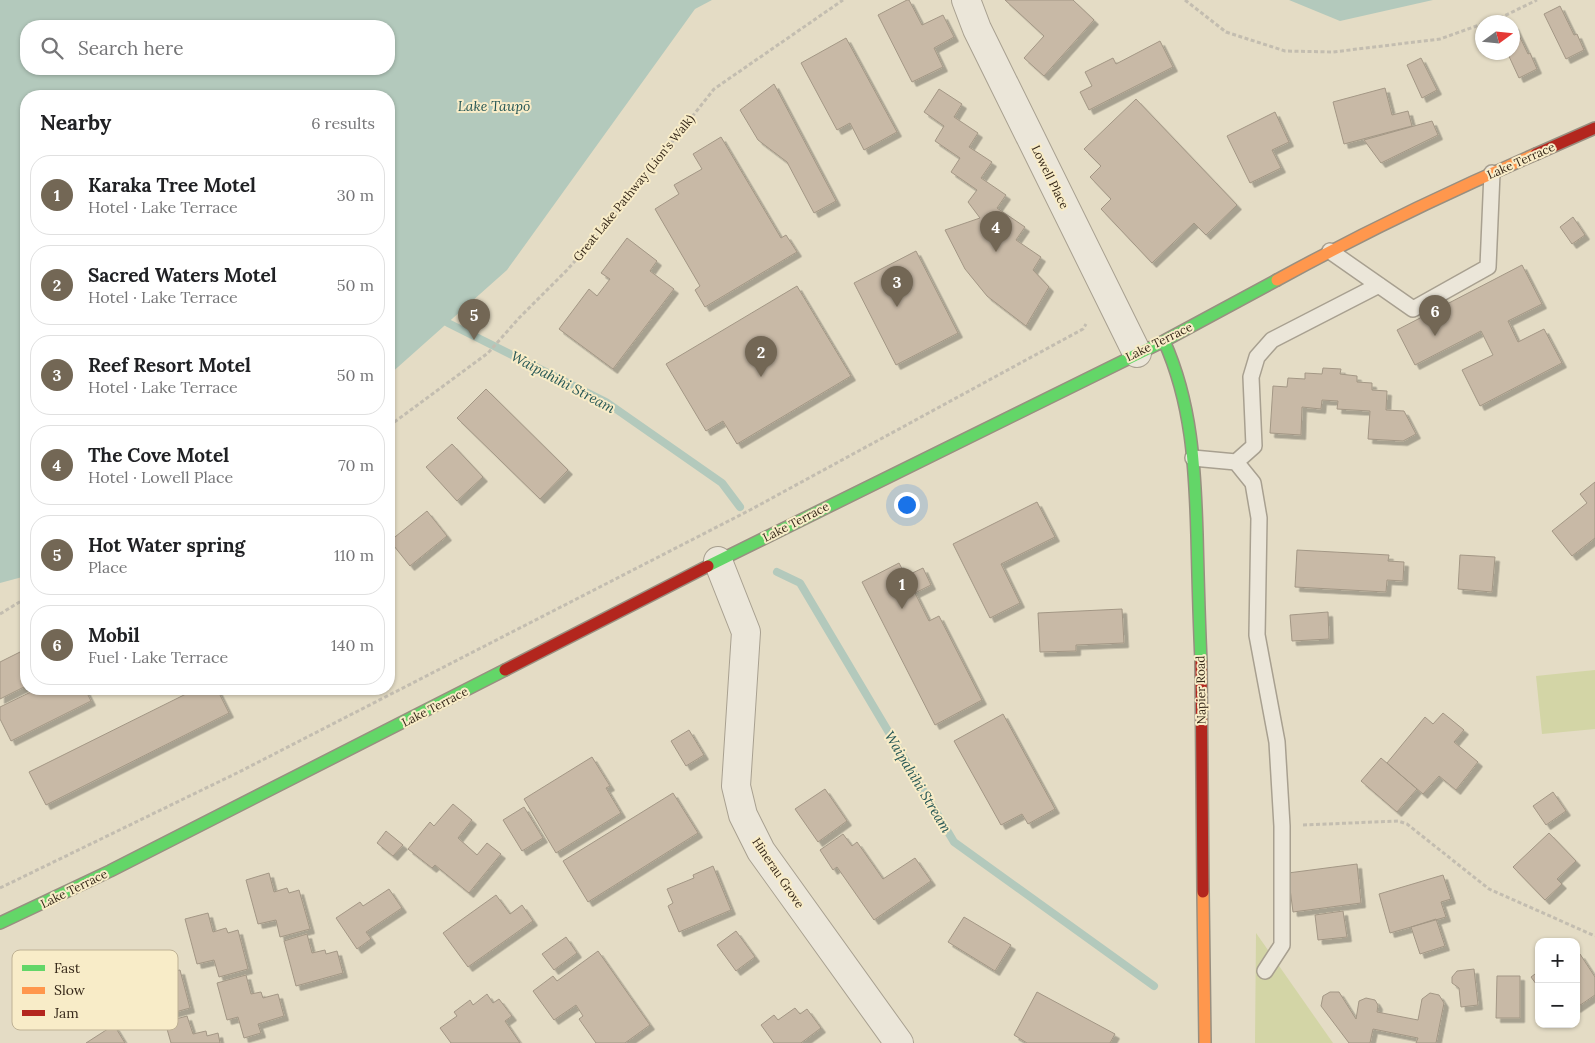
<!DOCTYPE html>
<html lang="en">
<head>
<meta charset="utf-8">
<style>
  body { margin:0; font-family:Lora,serif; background:#f2f2f2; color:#202124 }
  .controls { position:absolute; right:15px; bottom:15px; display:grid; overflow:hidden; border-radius:10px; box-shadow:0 1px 4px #0004 }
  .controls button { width:45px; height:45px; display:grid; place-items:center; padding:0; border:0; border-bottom:1px solid #e0e0e0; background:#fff; color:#202124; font:25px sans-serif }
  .compass { position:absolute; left:1475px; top:15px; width:45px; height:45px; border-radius:50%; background:#fff; box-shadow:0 1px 4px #0004; rotate:75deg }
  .you { position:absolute; left:906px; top:504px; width:18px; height:18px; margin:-12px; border:4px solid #fff; border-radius:50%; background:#1a73e8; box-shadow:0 0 0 8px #1a73e833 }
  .badge { display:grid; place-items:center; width:32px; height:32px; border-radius:50%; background:#736755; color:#fff; font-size:16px; font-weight:700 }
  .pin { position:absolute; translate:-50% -41px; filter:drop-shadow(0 1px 2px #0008) }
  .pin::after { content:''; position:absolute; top:26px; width:18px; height:15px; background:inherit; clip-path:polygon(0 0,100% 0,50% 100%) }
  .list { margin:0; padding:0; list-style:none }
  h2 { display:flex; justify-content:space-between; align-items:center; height:65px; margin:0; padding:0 20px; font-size:21px }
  h2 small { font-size:16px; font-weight:400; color:#757577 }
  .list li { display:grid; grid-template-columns:32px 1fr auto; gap:15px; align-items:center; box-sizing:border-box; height:80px; margin:0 10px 10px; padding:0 10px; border:1px solid #e0e0e0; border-radius:20px }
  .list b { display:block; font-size:19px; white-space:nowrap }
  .list p { margin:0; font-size:16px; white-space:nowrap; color:#757577 }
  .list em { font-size:16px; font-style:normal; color:#757577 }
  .icon { flex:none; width:28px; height:28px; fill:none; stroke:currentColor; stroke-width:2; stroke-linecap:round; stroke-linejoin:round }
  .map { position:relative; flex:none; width:1595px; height:1043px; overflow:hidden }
  .search { position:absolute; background:#fff; box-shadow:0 1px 4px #0004; left:20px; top:20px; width:375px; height:55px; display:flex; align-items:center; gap:12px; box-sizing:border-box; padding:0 18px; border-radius:20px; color:#757577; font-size:19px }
  .panel { position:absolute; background:#fff; box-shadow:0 1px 4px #0004; left:20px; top:90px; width:375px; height:605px; border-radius:20px }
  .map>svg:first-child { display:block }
  .green { fill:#d3d5a6 }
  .water { fill:#b3c9bc; fill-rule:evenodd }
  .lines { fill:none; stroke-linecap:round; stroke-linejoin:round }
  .stream { stroke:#b3c9bc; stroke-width:8 }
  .building { fill:#c8b9a6; stroke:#a39785; filter:url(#shadow) }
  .lane-casing { stroke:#a8a090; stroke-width:18 }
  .street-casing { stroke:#a8a090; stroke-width:30 }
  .fast-casing { stroke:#988f80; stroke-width:14 }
  .slow-casing { stroke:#988f80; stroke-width:14 }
  .jam-casing { stroke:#988f80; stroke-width:14 }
  .path { stroke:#c3bdb0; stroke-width:3; stroke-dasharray:4 2.5; stroke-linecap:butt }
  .lane { stroke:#ebe6d9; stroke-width:15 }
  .street { stroke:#ebe6d9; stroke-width:28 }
  .fast { stroke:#63d668; stroke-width:11 }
  .slow { stroke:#ff974d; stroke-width:11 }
  .jam { stroke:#b3261e; stroke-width:11 }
  .labels { text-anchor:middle; stroke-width:4; stroke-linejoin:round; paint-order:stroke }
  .street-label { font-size:12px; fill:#362819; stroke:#f8ecc8 }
  .water-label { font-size:14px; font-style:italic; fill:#265755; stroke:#f8ecc8 }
  .key { fill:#f8ecc8; stroke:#beb194; stroke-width:1 }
  .key-label { font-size:14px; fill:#362819 }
</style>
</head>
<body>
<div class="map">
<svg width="1595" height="1043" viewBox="0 0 1595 1043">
  <defs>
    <filter id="shadow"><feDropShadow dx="4.5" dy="4.5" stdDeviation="0" flood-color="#0004"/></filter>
  </defs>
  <rect width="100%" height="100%" fill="#e4dcc5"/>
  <path class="green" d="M1595 670V729L1542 734 1536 676Z
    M1256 933 1333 1043H1255Z"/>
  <path class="water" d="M0 0H712L695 9 507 270 389 375V96H26V576L0 583ZM26 26H389V69H26Z
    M1289 0H1433L1340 21Z"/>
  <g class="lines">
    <path class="stream" d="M448 323 606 402 722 483 740 507
      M777 572 800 583 954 842 1154 986"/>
  </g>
  <path class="building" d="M907 0H909L922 25 943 15 954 37 934 48 943 67 912 82 878 15Z
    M1005 0H1073L1094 20 1044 76 1024 58 1044 36Z
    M1560 6 1574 35 1577 34 1584 50 1566 59 1544 14Z
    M1512 25H1514L1528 54 1530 53 1537 69 1519 78 1507 52H1512Z
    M846 38 897 132 864 150 850 123 837 130 801 63Z
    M1160 41 1173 67 1089 110 1080 92 1092 86 1085 72 1113 58 1116 64Z
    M1421 58 1437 90 1422 98 1407 65Z
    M774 84 836 201 814 213 787 162 758 140 740 110Z
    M1385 88 1392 115 1408 111 1412 126 1344 144 1333 102Z
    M939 89 962 104 954 117 978 133 969 147 992 162 981 178 1006 195 997 208 1025 227 1016 240 1041 257 1033 270 1049 287 1026 326 987 296 965 269 945 230 980 218 968 202 977 190 951 172 960 158 935 141 944 126 924 112Z
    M1136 99 1237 205 1206 235 1194 223 1152 263 1101 209 1111 199 1090 177 1101 166 1084 149Z
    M1275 112 1289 142 1272 150 1281 168 1250 183 1227 136Z
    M1432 121 1438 135 1381 163 1364 140Z
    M721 137 781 238 786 235 797 252 705 307 695 290 700 286 655 209 679 194 674 185 702 169 693 154Z
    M1573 217 1585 235 1572 244 1560 227Z
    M627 238 657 261 650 271 674 289 613 369 559 329 589 289 597 296 610 279 601 273Z
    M916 251 958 333 896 365 854 283Z
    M1522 265 1542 304 1508 321 1518 342 1544 329 1562 363 1480 406 1462 370 1493 355 1481 331 1415 365 1397 330Z
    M797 286 851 376 737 444 723 421 706 431 666 364Z
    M1323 368 1341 369 1340 374 1357 376V382L1372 383V390L1387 391 1386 410 1404 411 1416 434 1403 441 1368 439 1370 411 1337 409 1338 401 1322 400 1321 409 1302 407 1301 435 1270 433 1273 386 1287 387 1288 378 1305 379V373L1322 374Z
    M486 389 568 470 540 499 457 418Z
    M452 444 483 477 457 501 426 467Z
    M1595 482V538L1572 556 1552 531 1587 503 1580 494Z
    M1037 502 1055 537 1001 564 1020 603 990 618 953 544Z
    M427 511 447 536 410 566 390 541Z
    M1297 550 1389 555 1388 561 1404 562 1403 581 1387 580 1386 592 1295 587Z
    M1460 555 1495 557 1492 592 1458 589Z
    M899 563 906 576 923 568 931 585 915 593 929 621 939 616 982 700 935 725 862 582Z
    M1122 609 1124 643 1076 645V651L1040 652 1038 613Z
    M1328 612 1329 639 1292 641 1290 615Z
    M26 649V686L0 699V662Z
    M37 689H85L91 701 11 741 0 719V707Z
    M196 689H217L229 713 46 805 29 772Z
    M1443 713 1464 730 1454 742 1478 762 1456 790 1439 776 1423 794 1387 763 1425 717 1433 724Z
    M1003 714 1055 809 1028 824 1022 814 1001 825 954 741Z
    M689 730 704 755 686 766 671 741Z
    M592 757 610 786 606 788 621 813 556 853 524 799Z
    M1381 758 1417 789 1397 812 1361 781Z
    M825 789 847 821 818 842 795 809Z
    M1553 792 1566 811 1546 825 1533 806Z
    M673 793 698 833 588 902 563 861Z
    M453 804 472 820 458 838 477 855 487 843 501 854 469 893 435 865 432 868 408 849 430 822 434 826Z
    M524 807 543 838 522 851 503 820Z
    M386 831 403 845 393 856 377 843Z
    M1549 833 1576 861 1557 879 1562 884 1545 900 1513 867Z
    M843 834 852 846 857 842 883 879 915 858 931 881 874 920 837 867 833 870 820 850Z
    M1357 864 1361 903 1293 912 1288 873Z
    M713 866 731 910 679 932 668 906 673 903 667 889 694 878 693 875Z
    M269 873 274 892 287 888 289 893 299 890 310 929 280 937 276 920 258 924 246 880Z
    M1443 875 1451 899 1441 902 1446 917 1390 933 1379 894Z
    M389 889 402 908 366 932 371 939 357 949 336 918 360 902 363 906Z
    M496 895 510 914 522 905 533 921 468 967 443 933Z
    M1343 911 1347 937 1318 940 1315 915Z
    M208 913 213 932 226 928 228 933 238 930 248 969 219 977 214 960 197 964 185 919Z
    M964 917 1011 945 995 971 948 942Z
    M1436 919 1445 946 1420 954 1411 927Z
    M736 931 755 957 736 971 717 945Z
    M307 934 312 953 325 950 326 954 337 951 343 973 296 986 284 941Z
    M566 937 577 953 554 970 542 954Z
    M598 951 650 1025 625 1043H596L579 1019 583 1016 576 1005 554 1020 533 991 553 976 557 981Z
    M150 953 155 971 168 967 169 972 180 970 190 1008 161 1016 156 999 139 1004 127 959Z
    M1580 954 1595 977V995L1576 1008V957Z
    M1474 969 1478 1005 1461 1007 1459 988 1452 983V977L1457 971Z
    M1539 971V988L1531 977Z
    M246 975 251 994 261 992 263 998 278 994 284 1016 258 1024 261 1033 244 1038 238 1017 227 1020 217 983Z
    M1497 976H1520V1018H1496Z
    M1037 992 1115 1034 1110 1043H1027L1014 1035Z
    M1330 992H1339L1356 1019 1359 1001 1366 998 1375 1000 1378 1005 1377 1012 1418 1020 1422 999 1430 993 1439 995 1444 1003 1436 1043H1416L1418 1038 1373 1029 1370 1043H1349L1321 1006 1323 996Z
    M487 994 493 1003 499 999 512 1016 505 1021 520 1043H451L440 1028 457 1016 454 1012 470 1000 473 1005Z
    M795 1008 800 1014 807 1009 821 1028 801 1043H774L761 1025 774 1015 778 1020Z
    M187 1016 193 1034 206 1031 207 1036 218 1033 220 1043H171L165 1022Z
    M114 1025 125 1043H86Z"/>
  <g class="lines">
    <g class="lane-casing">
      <path id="lane" d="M1330 251 1413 309 1488 267 1492 173
        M1193 458 1236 462 1253 483 1259 518 1257 635 1277 742 1282 826V945L1265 971
        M1236 462 1254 446 1251 377 1257 357 1272 340 1379 285"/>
    </g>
    <g class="street-casing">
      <path id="street" d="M966 0 977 29 1137 353
        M718 561 746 632 736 786 743 815 761 851 899 1043"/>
    </g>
    <g class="fast-casing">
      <path id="fast" d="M1164 341C1192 403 1195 468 1197 535 1198 577 1199 619 1201 661
        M708 566 1164 341 1277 280
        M0 923 110 871 505 670"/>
    </g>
    <g class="slow-casing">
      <path id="slow" d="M1277 280C1361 234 1448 192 1536 154
        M1203 892 1205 1043"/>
    </g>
    <g class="jam-casing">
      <path id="jam" d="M1536 154 1595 128
        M1201 661 1203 892
        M505 670 708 566"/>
    </g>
    <path class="path" d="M1185 0 1226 32 1285 51 1333 52 1440 39 1482 24
      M1487 22 1504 16 1537 0
      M389 426 488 353 519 318 567 270 600 233 714 89 843 0
      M0 614 26 598
      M1303 825 1398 821 1407 824 1489 889 1595 936
      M0 888 239 772 750 510 1083 329 1086 324"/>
    <use href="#lane" class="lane"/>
    <use href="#street" class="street"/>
    <use href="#fast" class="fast"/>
    <use href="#slow" class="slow"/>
    <use href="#jam" class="jam"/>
  </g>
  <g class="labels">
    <g class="street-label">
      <text transform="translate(1521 161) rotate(-24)" y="4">Lake Terrace</text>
      <text transform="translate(1050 177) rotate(64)" y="4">Lowell Place</text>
      <text transform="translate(634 188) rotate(-51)" y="4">Great Lake Pathway (Lion's Walk)</text>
      <text transform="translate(1159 342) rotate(-26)" y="4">Lake Terrace</text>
      <text transform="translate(796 522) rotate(-27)" y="4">Lake Terrace</text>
      <text transform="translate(1201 690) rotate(-91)" y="4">Napier Road</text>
      <text transform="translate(435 707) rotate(-27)" y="4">Lake Terrace</text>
      <text transform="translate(778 873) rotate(56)" y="4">Hinerau Grove</text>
      <text transform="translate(74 889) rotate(-26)" y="4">Lake Terrace</text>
    </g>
    <g class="water-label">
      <text x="494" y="111">Lake Taupō</text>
      <text transform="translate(563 382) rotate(28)" y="5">Waipahihi Stream</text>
      <text transform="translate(918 782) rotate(59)" y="5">Waipahihi Stream</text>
    </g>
  </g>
  <rect x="12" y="950" width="166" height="80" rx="8" class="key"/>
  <rect x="22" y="965" width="23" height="6" fill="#63d668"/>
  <rect x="22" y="987" width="23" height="7" fill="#ff974d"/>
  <rect x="22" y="1010" width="23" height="6" fill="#b3261e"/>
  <g class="key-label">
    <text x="54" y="973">Fast</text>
    <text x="54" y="995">Slow</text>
    <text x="54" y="1018">Jam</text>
  </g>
</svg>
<div class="controls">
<button>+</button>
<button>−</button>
</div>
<svg class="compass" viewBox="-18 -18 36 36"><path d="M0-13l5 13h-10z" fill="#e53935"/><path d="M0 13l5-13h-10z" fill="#757577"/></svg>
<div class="you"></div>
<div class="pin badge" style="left:902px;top:609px">1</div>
<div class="pin badge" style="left:761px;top:377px">2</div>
<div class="pin badge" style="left:897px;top:307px">3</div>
<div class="pin badge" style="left:996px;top:252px">4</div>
<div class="pin badge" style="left:474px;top:340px">5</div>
<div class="pin badge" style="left:1435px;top:336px">6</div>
<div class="search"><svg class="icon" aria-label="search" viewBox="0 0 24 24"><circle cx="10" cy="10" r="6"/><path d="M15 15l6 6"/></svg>Search here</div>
<section class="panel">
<h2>Nearby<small>6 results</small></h2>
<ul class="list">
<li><span class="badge">1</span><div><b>Karaka Tree Motel</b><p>Hotel · Lake Terrace</p></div><em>30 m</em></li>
<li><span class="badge">2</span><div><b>Sacred Waters Motel</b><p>Hotel · Lake Terrace</p></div><em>50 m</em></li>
<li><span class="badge">3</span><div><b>Reef Resort Motel</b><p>Hotel · Lake Terrace</p></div><em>50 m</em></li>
<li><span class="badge">4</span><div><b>The Cove Motel</b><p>Hotel · Lowell Place</p></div><em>70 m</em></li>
<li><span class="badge">5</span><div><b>Hot Water spring</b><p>Place</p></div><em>110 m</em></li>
<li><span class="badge">6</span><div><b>Mobil</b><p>Fuel · Lake Terrace</p></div><em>140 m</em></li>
</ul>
</section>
</div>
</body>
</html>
